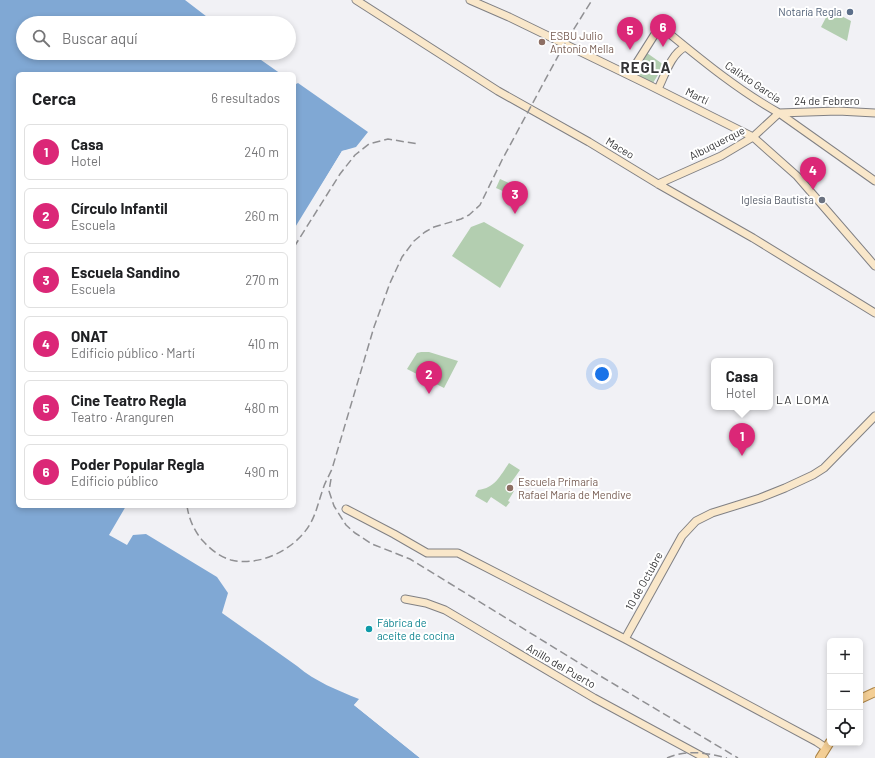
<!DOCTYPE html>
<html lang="es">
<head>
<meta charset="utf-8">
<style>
  body { margin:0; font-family:Barlow,sans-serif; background:#f6f6f6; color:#202124 }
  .controls { position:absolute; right:12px; bottom:12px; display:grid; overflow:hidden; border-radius:6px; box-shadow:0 2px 6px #0003 }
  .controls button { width:36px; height:36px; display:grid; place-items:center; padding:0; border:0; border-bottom:1px solid #e0e0e0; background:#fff; color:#202124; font:20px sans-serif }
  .you { position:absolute; left:602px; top:374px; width:14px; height:14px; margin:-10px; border:3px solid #fff; border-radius:50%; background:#1a73e8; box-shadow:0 0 0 6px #1a73e833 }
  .badge { display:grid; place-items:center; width:26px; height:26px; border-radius:50%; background:#db2777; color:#fff; font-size:13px; font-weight:700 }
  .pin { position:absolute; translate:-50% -33px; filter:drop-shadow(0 1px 2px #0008) }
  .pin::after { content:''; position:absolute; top:21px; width:14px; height:12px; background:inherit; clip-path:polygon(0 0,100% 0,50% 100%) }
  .popup { position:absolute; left:711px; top:358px; width:62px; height:52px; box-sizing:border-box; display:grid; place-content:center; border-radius:6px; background:#fff; filter:drop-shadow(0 1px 3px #0005); font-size:13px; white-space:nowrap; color:#757577 }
  .popup b { font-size:15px; color:#202124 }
  .popup::after { content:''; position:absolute; left:50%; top:100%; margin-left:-8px; border:8px solid transparent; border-top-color:#fff }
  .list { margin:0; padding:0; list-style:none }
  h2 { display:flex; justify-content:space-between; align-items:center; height:52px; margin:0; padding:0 16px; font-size:17px }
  h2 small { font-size:13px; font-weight:400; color:#757577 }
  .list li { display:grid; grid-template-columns:26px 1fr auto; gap:12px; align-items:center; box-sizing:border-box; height:56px; margin:0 8px 8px; padding:0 8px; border:1px solid #e0e0e0; border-radius:6px }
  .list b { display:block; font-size:15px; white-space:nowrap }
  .list p { margin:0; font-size:13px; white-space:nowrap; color:#757577 }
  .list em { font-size:13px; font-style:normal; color:#757577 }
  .icon { flex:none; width:22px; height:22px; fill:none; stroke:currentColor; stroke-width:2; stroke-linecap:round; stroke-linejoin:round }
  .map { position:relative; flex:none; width:875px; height:758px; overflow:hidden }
  .search { position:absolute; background:#fff; box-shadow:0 2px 6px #0003; left:16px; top:16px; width:280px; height:44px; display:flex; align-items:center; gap:10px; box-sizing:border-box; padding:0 14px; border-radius:22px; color:#757577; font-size:15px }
  .panel { position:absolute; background:#fff; box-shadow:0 2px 6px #0003; left:16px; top:72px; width:280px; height:436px; border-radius:6px }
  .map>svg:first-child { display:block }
  .green { fill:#b3ceb0 }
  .water { fill:#80a8d4 }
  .pier { fill:#f1f1f5 }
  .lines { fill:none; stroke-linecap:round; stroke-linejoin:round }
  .secondary-casing { stroke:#808084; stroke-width:9 }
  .primary-casing { stroke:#ab8447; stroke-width:10 }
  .secondary { stroke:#f9e7ca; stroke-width:7 }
  .primary { stroke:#f3ce95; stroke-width:8 }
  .rail { stroke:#909093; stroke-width:1.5; stroke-dasharray:8 4; stroke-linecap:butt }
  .service-dot { fill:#5c6f8a; stroke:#fff; stroke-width:1.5 }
  .education-dot { fill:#8d6e63; stroke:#fff; stroke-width:1.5 }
  .worship-dot { fill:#6b7280; stroke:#fff; stroke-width:1.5 }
  .culture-dot { fill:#0f9aa8; stroke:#fff; stroke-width:1.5 }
  .labels { text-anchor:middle; stroke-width:4; stroke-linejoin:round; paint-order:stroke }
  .service-label { font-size:11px; fill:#4e5e75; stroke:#fff; text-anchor:end }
  .education-label { font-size:11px; fill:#785e54; stroke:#fff; text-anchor:start }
  .street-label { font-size:11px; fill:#353537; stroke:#fff }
  .worship-label { font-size:11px; fill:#5b616d; stroke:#fff; text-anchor:end }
  .culture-label { font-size:11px; fill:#0d838f; stroke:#fff; text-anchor:start }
  .neighbourhood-label { font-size:12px; letter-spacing:1px; fill:#353537; stroke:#fff }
  .district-label { font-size:15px; font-weight:bold; letter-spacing:1px; fill:#353537; stroke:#fff }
</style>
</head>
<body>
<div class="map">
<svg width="875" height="758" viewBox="0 0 875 758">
  <rect width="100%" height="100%" fill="#f1f1f5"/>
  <path class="green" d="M830 10 851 21 847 41 821 27Z
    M647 53 664 65 653 83 634 74Z
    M500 179 516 186 512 195 496 188Z
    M484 222 524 245 500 288 452 256 471 227Z
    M421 352H429L458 361 444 388 407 369 417 353Z
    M509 463 520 470 508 487 514 491 508 501 510 502 506 507 491 497 487 503 475 496 478 490C495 488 500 476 509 463Z"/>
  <path class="water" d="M0 0H185L215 23H23V53H251L281 74H18V506H126L109 535 127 545 133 535 146 534 217 577 228 593 222 613 297 666C316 682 337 690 359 699L354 705 420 758H0Z
    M294 83 296 84 298 83 368 132 356 147 342 151 294 231Z"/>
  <path class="pier" d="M358 148 343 153 294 233V229L342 151Z
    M361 698 357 705 422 758H420L354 705Z"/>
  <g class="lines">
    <g class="secondary-casing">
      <path id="secondary" d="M356 0 498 91 589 142 658 184 753 238 875 313
        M470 0 509 17 647 84 753 137 797 176 875 266
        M629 75 660 26C698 57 736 89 779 113L875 181
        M658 89C665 75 671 54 685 47
        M779 113 838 111 875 113
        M658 184 721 156 753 137 779 113
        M346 509 394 534 427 553H458L625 639 817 742 826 748
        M405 599 426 603 445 610 594 698 705 758
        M625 639 682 536 696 521 712 513 760 498 785 488 813 475 824 468 875 416"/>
    </g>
    <g class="primary-casing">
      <path id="primary" d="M860 699 875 692
        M820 758 830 742"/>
    </g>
    <use href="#secondary" class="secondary"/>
    <use href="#primary" class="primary"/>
    <path class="rail" d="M294 247 340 174 355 155 369 144 388 139 418 144
      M331 479 329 491 334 506 346 525 355 533 372 544 410 559 602 677 738 758
      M187 506C189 519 194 531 203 541 210 549 220 557 231 560 256 566 285 554 302 535 315 521 317 506 323 489 325 482 329 476 332 469L374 327 390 283 402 257 414 241 425 232 434 227 461 219 469 215 480 205 502 160 564 45 592 0
      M667 758C689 749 706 753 727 758"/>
  </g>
  <circle class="service-dot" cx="850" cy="12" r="4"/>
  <g class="education-dot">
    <circle cx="542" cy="42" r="4"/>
    <circle cx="510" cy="488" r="4"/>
  </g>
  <circle class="worship-dot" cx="822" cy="200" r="4"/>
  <circle class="culture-dot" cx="369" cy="629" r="4"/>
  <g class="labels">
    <g class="service-label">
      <text x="842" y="16">Notaría Regla</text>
    </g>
    <g class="education-label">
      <text x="550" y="40">ESBU Julio<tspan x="550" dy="13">Antonio Mella</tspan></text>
      <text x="518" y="486">Escuela Primaria<tspan x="518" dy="13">Rafael María de Mendive</tspan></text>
    </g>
    <g class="street-label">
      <text transform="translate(753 82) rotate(34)" y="4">Calixto García</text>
      <text transform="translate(697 96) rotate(26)" y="4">Martí</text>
      <text x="827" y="105">24 de Febrero</text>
      <text transform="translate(717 143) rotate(-27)" y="4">Albuquerque</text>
      <text transform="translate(620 148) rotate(31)" y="4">Maceo</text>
      <text transform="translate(644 581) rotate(-61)" y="4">10 de Octubre</text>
      <text transform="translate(561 666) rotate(30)" y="4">Anillo del Puerto</text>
    </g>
    <g class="worship-label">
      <text x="814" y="204">Iglesia Bautista</text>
    </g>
    <g class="culture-label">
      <text x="377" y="627">Fábrica de<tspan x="377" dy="13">aceite de cocina</tspan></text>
    </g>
    <g class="neighbourhood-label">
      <text x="803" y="404">LA LOMA</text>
    </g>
    <g class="district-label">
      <text x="646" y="73">REGLA</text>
    </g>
  </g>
</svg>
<div class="controls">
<button>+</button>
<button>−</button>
<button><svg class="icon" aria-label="locate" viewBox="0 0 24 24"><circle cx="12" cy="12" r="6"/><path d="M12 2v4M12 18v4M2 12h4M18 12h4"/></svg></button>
</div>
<div class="you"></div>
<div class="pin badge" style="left:742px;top:456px">1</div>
<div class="popup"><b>Casa</b>Hotel</div>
<div class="pin badge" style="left:429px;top:394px">2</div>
<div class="pin badge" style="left:515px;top:214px">3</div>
<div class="pin badge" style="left:813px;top:190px">4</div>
<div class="pin badge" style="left:630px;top:50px">5</div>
<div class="pin badge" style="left:663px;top:47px">6</div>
<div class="search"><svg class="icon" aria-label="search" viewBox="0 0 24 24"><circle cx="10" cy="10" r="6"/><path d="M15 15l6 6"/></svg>Buscar aquí</div>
<section class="panel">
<h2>Cerca<small>6 resultados</small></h2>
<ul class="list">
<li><span class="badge">1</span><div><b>Casa</b><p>Hotel</p></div><em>240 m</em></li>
<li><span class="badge">2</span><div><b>Círculo Infantil</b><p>Escuela</p></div><em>260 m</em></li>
<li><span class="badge">3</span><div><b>Escuela Sandino</b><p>Escuela</p></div><em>270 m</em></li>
<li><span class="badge">4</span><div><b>ONAT</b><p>Edificio público · Martí</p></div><em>410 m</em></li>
<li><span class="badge">5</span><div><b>Cine Teatro Regla</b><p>Teatro · Aranguren</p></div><em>480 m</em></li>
<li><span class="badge">6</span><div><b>Poder Popular Regla</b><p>Edificio público</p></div><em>490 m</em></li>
</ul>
</section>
</div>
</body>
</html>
